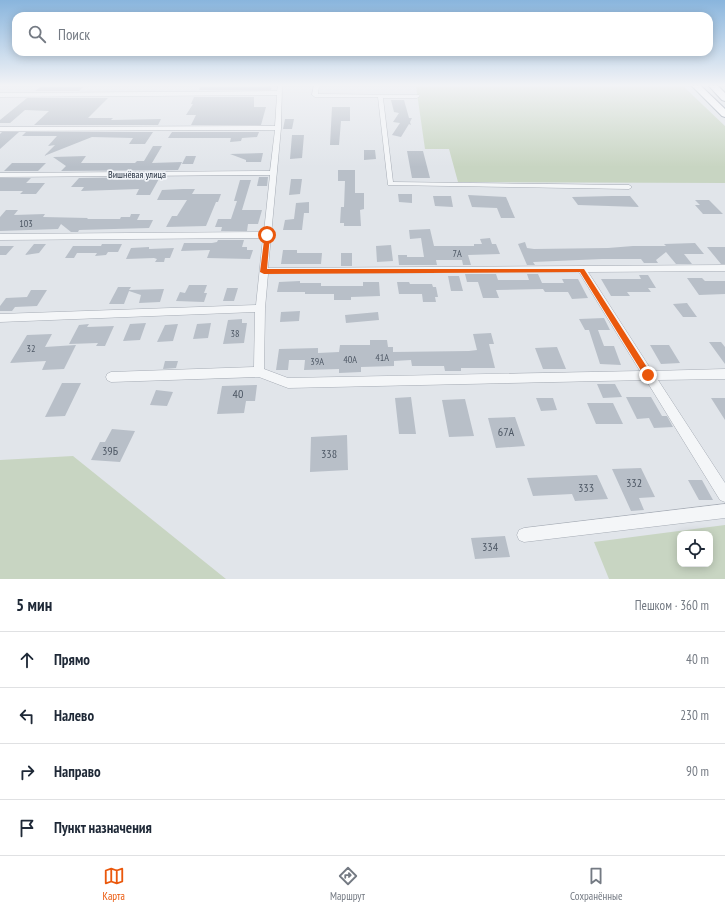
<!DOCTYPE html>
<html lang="ru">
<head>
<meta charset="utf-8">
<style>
  body { margin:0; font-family:"PT Sans Narrow",sans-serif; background:#f6f6f7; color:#1f2937 }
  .controls { position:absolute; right:12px; bottom:12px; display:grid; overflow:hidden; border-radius:8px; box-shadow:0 2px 10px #0003 }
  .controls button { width:36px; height:36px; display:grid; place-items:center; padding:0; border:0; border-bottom:1px solid #e0e1e3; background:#fff; color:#1f2937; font:20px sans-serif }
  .stop { position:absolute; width:12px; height:12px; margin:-9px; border:3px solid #ea580c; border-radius:50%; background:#fff }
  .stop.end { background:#ea580c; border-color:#fff; box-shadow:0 1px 4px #0008 }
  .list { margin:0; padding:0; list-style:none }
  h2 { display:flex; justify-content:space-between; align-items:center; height:52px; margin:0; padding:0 16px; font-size:17px }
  h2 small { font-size:13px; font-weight:400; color:#747a83 }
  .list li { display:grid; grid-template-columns:26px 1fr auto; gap:12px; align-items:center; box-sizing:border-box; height:56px; padding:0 16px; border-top:1px solid #e0e1e3 }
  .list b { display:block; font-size:15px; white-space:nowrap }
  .list em { font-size:13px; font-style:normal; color:#747a83 }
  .icon { flex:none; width:22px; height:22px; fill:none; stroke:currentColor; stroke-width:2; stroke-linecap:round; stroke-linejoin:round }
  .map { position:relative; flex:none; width:725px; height:579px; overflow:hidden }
  .search { position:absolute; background:#fff; box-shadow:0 2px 10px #0003; left:12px; right:12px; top:12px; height:44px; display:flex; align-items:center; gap:10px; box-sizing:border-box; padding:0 14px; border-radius:12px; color:#747a83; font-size:15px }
  .sheet { height:276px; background:#fff }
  nav { display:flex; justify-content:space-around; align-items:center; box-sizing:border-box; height:56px; border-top:1px solid #e0e1e3; background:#fff; font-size:11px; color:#747a83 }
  nav a { display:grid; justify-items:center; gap:2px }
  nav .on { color:#ea580c }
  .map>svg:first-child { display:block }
  .green { fill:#c8d5c2; fill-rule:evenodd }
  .building { fill:#b8bfc8 }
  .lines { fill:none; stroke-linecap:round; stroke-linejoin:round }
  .street-casing { stroke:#a6acb5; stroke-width:1 }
  .highway-casing { stroke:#8894a2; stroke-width:2 }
  .street { fill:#f4f6f8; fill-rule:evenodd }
  .highway { fill:#fff; fill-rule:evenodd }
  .route { fill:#ea580c }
  .labels { text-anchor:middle; stroke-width:3.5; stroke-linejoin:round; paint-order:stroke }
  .far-street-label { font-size:10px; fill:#293443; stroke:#f1f4f8 }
  .number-label { font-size:10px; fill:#4d5764 }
  .near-number-label { font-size:12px; fill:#4d5764 }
</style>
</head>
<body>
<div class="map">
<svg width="725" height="579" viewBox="0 0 725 579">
  <rect width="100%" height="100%" fill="#e1e5ea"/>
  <path class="green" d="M416 86H683L725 126V183L458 182 449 149H425Z
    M73 456 226 579H0V460Z
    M725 525V579H609L594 542ZM680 534H710V564H680Z"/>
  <path class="building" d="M42 86 64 87 84 86 79 91H35Z
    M272 86 271 90H199L200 87Z
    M194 97H254V107H266L261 125H191L196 115H186L193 104H191Z
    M27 98H108L88 118H113L111 120 161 119 158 125H34L49 111 25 110 10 123H0V120Z
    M391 100H404L409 118H412L410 122 411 125 409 124 401 137 392 135 400 123 393 122 399 113 394 112Z
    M332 107H350V121H341L339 145H330Z
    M285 119H294L292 129H283Z
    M2 132H19L0 149V134Z
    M26 132H153L145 144H129L133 138 92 137 44 156 55 145 48 146 57 136H22Z
    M172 132H259L257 137 242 138 241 141 230 142 231 138H168Z
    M292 135H304L302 158 290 159Z
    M153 146H162L152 163 182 162 178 170 61 171 66 166 53 157 86 156 81 163H135L137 161H144Z
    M364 150H375L376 159 364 160Z
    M407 151H423L430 178H412Z
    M263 153 261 162H246V160L230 154Z
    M186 156H196L193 164H182Z
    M12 163H46L38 171H4Z
    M338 170H355V193H364V209L360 210 361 226H344V223H340L341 207H344L345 181H338Z
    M160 177 150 195H136L139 189 81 191 84 187H71L79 178Z
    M259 177H268L267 186H257Z
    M0 178H31L26 183H45L36 194H20L23 191H0Z
    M291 179H302L300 194 289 195Z
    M240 180H251L242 210H262L258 224H248L247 231H221L222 227H215L218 219H231L237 201H234Z
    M183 189H195L192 194H221L218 202H216L206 226 166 227 172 216H177L187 200H157L162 190Z
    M398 194H412V203L399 202Z
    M468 195 506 197 515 218H501L497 208 472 207Z
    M433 196H451L453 207 435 206Z
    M612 196H630L639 207 578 205 572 197Z
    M695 200H709L723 214H703L695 205H700Z
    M309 202V213H304L302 230H283L285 220 294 219 296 203Z
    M6 210H18L14 215 45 214 43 217 88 218 87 219H120L121 217H130L131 214H140L137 220H153L149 228 79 230 78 232H71L61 224 58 229 0 231V217Z
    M430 229 434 246H474V244H482L480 239 490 238 492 244H496L500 254 468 255 471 265H463L462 260H436L437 265H399L398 255H407V257H424L421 238 410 239 409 230Z
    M218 240H244L242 247H247V250H253L250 259 207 258 210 250 181 251 184 243H212L217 242Z
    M525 242 527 248 534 249 608 248 633 246H666L664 244 695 243 704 254H684L692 264H676L666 252 656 260 658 263H644L641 259H602L533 262 535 265H527L518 244Z
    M34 244H46L39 253 25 255Z
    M102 244H122L118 252H108L106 255 95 256 97 253H77L74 258H65L73 246H101Z
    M391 245 393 261 377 262 376 246Z
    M0 246H14L6 255H0Z
    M149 247V249L174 248 170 258H165L164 262H155L157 259 154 258 126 259 131 248Z
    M707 247H725V264H721Z
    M283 250H297V253H322L321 264H281Z
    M341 253H352V266H341Z
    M465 274H496L498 280H529L527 274H538L542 283H564L562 279H578L588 298 572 299 568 292H545L543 289 496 290 499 298H483L478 282H467Z
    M639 275H648L656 288H648L651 292H627L630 296H611L601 279H641Z
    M448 276H459L463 291H451Z
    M687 278H702L705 281H725V294L699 295Z
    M300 281V283H321V286H363V282H379L380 296 351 297V300H334V294H305V292H277L279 282Z
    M397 282H409L410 284H432L433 287H436L438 297H435L436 302H423L422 294H399Z
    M189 285H207L204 293H207L204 302 176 301 180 292 185 293Z
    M118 287H131L129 290 164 289 160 302 139 303 141 295 129 291 124 304H109Z
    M227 288H238L234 301H223Z
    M31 290H47L37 306 15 307 12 311H0V306L6 298 27 297Z
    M687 303 697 317H683L673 304Z
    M300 311 299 321 280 322 281 312Z
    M378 312 379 320 346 323 345 315Z
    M604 318 610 330H598L604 346H614L621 365 600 364 589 330H585L579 319Z
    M242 319V323H247L244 343 223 344 228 320Z
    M146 323 140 340 123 341 130 324Z
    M211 323 208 338 193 339 197 324Z
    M89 324 87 327 114 326 105 346H96L98 343 69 344 79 325Z
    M178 324 173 341 157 342 165 325Z
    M491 333 494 344H489L495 368H461V371H445L444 366H412L411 360 394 361V366L361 367V372L339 373V369L304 370 305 360H289L288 370H276L279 349 318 348V353L339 352 340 345H370V340H387L388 347H393V352L469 351 477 350 473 334Z
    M52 334 45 347 76 345 64 369 42 370 46 361 10 363 27 335Z
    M709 342H721L725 347V364Z
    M650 345H669L680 363 661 364Z
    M557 347 566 369H543L535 348Z
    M165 361H178L176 368 163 369Z
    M62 383H81L65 416 45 417Z
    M597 384H615L622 397 603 398Z
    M257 385 255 401H246L244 413 217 414 222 386Z
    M156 390 173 392 167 406 150 405Z
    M411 397 416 434H399L395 398Z
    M626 397H651L662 416H667L673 427 654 428 649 418 637 419Z
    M536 398H553L557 410 541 411Z
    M711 398H725V420Z
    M465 399 474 436 449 437 442 400Z
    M587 403H613L623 424H596Z
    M515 417 525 446 496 448 488 418Z
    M112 429 135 431 120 462 91 460 100 442H105Z
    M347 435 348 470 310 472 311 437Z
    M641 468 655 497 639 498 644 510 631 511 612 469Z
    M597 475 608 499 575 501 572 494 533 496 527 478Z
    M688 480H702L713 500H699Z
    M505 536 510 557 475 559 471 538Z"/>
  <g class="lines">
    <g class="street-casing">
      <path id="street" d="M278 86H282L281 128 268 268 725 265V271L588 272 652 371 725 369V379L658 380 725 483V502L720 500 646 380 288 388 259 377 111 382 107 380 106 377 107 374 111 372 254 367 255 312 0 322V314L256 305 263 238 0 240V234L264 232 270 175 0 177V173L270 171 275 130 0 131V127L275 126 277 95 0 97V93L277 91ZM579 272 640 371 288 378 264 369 265 308 268 274Z
        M314 86H319L318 94 419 95 420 96 417 98H383L393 182 629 185 632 187 629 189 388 185 378 97H315L312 95Z
        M725 504V518L524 542 519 540 517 535 519 530 524 528Z"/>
    </g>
    <g class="highway-casing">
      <path id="highway" d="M692 86H701L725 109V117L722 116Z
        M709 86H718L725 93V101L722 100Z"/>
    </g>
    <use href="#street" class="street"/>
    <use href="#highway" class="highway"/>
  </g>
  <linearGradient id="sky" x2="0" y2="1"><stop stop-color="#89b5dd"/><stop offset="0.51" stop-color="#f2f3f6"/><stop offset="1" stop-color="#f2f3f6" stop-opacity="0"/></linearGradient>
  <rect width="725" height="167" fill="url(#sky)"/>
  <path class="route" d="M265 233 270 235 267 269H584L652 375 648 378 645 377 580 272 264 274 260 272Z"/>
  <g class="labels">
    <g class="far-street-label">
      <text x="137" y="178">Вишнёвая улица</text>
    </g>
    <g class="number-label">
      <text x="26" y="227">103</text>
      <text x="457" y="257">7А</text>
      <text x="235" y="337">38</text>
      <text x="31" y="352">32</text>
      <text x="382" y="361">41А</text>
      <text x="350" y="363">40А</text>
      <text x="317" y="365">39А</text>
    </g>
    <g class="near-number-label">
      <text x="238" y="398">40</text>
      <text x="506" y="436">67А</text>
      <text x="110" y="455">39Б</text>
      <text x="329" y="458">338</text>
      <text x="634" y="487">332</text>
      <text x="586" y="492">333</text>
      <text x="490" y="551">334</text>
    </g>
  </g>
</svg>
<div class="controls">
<button><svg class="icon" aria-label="locate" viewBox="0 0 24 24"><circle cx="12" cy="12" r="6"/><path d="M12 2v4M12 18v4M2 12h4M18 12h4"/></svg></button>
</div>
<div class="stop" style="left:267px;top:235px"></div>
<div class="stop end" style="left:648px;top:375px"></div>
<div class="search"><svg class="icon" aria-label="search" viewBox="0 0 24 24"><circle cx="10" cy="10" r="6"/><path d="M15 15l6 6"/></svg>Поиск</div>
</div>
<section class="sheet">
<h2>5 мин<small>Пешком · 360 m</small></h2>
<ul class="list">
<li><svg class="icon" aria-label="ahead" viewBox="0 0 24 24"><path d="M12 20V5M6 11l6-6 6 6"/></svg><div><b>Прямо</b></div><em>40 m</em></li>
<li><svg class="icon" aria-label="left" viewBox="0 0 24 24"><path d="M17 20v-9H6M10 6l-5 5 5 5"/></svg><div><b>Налево</b></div><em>230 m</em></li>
<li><svg class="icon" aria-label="right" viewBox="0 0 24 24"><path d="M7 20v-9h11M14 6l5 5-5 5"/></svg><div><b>Направо</b></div><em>90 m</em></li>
<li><svg class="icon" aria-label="arrive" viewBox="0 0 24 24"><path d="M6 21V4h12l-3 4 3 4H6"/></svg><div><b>Пункт назначения</b></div></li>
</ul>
</section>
<nav>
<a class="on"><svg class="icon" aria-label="map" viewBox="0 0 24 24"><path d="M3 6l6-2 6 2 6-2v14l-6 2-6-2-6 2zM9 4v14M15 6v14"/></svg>Карта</a>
<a><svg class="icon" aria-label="directions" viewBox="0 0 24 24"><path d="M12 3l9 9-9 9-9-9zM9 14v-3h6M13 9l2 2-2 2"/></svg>Маршрут</a>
<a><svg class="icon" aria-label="saved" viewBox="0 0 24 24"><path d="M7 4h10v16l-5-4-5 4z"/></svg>Сохранённые</a>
</nav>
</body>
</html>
